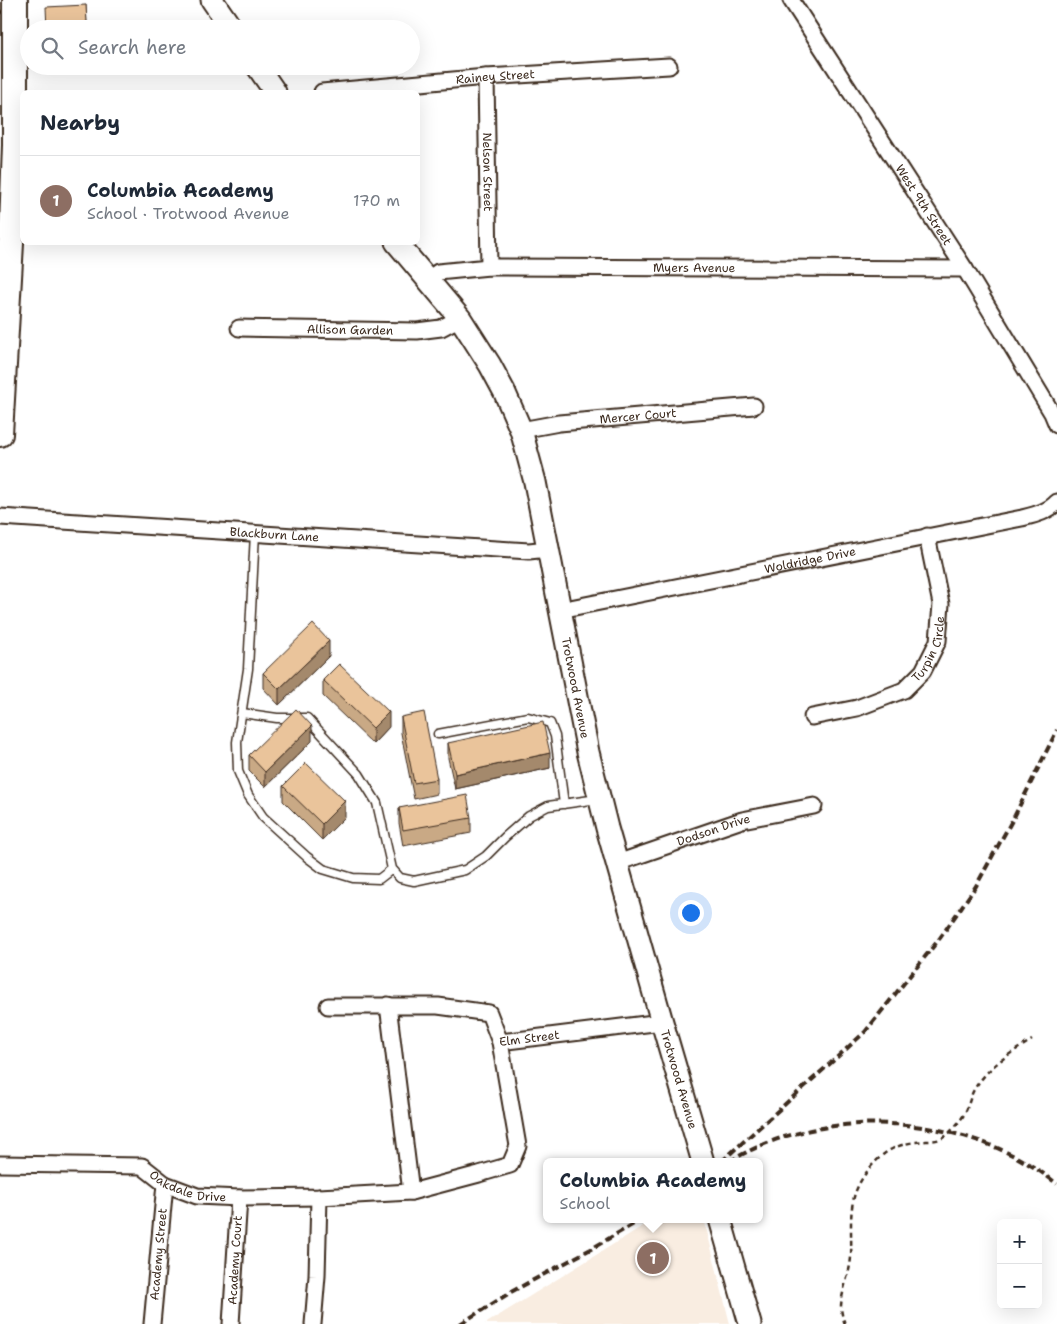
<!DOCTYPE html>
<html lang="en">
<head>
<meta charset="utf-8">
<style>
  body { margin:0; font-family:"Shantell Sans",sans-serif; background:#f2f2f3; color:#1f2937 }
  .controls { position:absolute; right:15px; bottom:15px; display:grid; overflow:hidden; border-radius:8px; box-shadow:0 5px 20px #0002 }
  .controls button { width:45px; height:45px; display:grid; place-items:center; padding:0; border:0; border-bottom:1px solid #e0e1e3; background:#fff; color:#1f2937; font:25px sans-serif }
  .you { position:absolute; left:690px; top:912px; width:18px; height:18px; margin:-12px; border:4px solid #fff; border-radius:50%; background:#1a73e8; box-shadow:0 0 0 8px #1a73e833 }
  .badge { display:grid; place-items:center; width:32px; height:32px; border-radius:50%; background:#1f6fb2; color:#fff; font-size:16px; font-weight:700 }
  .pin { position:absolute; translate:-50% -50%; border:2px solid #fff; box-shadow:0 1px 5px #0006 }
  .popup { position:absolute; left:543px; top:1158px; width:220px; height:65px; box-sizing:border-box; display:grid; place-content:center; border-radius:8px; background:#fff; filter:drop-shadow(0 1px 4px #0005); font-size:16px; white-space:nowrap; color:#747a83 }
  .popup b { font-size:19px; color:#1f2937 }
  .popup::after { content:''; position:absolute; left:50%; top:100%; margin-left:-10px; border:10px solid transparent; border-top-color:#fff }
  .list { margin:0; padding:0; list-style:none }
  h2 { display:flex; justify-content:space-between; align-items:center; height:65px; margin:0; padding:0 20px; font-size:21px }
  h2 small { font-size:16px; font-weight:400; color:#747a83 }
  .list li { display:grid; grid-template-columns:32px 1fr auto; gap:15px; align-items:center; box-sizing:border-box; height:90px; padding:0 20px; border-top:1px solid #e0e1e3 }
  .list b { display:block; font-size:19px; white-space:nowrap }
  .list p { margin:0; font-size:16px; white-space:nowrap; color:#747a83 }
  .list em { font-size:16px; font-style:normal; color:#747a83 }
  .icon { flex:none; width:28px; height:28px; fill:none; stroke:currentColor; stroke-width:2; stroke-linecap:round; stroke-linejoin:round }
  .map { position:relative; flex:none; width:1057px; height:1324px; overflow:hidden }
  .search { position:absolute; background:#fff; box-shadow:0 5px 20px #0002; left:20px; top:20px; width:400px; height:55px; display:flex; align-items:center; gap:12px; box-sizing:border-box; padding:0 18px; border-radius:28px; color:#747a83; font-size:19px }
  .panel { position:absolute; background:#fff; box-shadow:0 5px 20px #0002; left:20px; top:90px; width:400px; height:155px; border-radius:8px }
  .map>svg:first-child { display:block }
  .built { fill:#f9ede1 }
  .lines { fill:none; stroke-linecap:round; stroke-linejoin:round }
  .lane-casing { stroke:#3b2a1e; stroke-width:11 }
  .street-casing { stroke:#3b2a1e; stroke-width:19 }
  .secondary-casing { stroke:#3b2a1e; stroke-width:25 }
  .primary-casing { stroke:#3b2a1e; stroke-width:28 }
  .path { stroke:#3b2a1e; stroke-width:2.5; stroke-dasharray:5 4; stroke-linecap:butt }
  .lane { stroke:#fff; stroke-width:8 }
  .street { stroke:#fff; stroke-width:15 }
  .secondary { stroke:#fff; stroke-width:21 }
  .primary { stroke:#fff; stroke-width:24 }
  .rail { stroke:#3b2a1e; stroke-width:4; stroke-dasharray:8 4; stroke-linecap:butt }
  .wall { fill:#c9a985; stroke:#3b2a1e }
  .shaded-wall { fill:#a4896c; stroke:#3b2a1e }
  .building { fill:#eac49b; stroke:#3b2a1e }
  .labels { text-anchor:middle; stroke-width:4.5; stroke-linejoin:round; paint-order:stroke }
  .street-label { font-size:12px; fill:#3b2a1e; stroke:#fff }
</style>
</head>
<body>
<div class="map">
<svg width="1057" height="1324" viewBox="0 0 1057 1324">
  <rect width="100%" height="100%" fill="#fff"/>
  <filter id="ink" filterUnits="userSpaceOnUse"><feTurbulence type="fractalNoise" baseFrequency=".02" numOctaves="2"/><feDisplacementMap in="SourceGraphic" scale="10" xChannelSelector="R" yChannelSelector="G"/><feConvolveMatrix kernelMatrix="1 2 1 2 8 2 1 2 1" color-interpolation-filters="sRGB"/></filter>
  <g filter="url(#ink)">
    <path class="built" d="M654 1219H704L730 1324H485Z"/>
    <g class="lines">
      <g class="lane-casing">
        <path id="lane" d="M255 533 248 669 237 742 238 771 248 795 263 817 307 857 323 869 353 878 379 879 392 869
          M242 713 277 718H307L359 774 377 803 392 869 400 878 414 881 465 870 486 856 505 837 529 816 548 806 598 799
          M438 734 528 717 550 723 555 736 564 804"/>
      </g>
      <g class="street-casing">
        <g id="street">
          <path id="s1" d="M791 0 965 269 1052 413 1057 425"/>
          <path id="s2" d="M486 77 489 267"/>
          <path id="s3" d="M322 92 486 77 669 66"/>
          <path id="s4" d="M427 280 438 272 489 267 965 269"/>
          <path id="s5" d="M239 328 417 331 441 328 460 318"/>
          <path id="s6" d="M521 430 559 423 754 406"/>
          <path id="s7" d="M0 517 529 551 548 549"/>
          <path id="s8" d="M560 610 1022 518C1034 515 1048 512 1057 502"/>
          <path id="s9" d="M812 717 857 708 904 690 923 671 938 641 941 604 927 536"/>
          <path id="s10" d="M617 863 742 820 814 806"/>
          <path d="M388 1005 411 1192"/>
          <path id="s11" d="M328 1006H438L489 1013 500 1042 662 1022"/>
          <path id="s12" d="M0 1164 142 1166 165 1184 197 1196 239 1198 319 1197 411 1192 479 1174 510 1165 518 1146 500 1042"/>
          <path id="s13" d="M152 1324 165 1184"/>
          <path id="s14" d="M231 1324 239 1198"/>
          <path d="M313 1324 317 1276 319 1197"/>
        </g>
      </g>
      <g class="secondary-casing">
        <g id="secondary">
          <path d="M212 0 232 29"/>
          <path d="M257 66 275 92"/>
          <path id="s15" d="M396 242 460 318 490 365 504 391 521 430 535 482 588 752 607 828 662 1022 703 1162"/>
          <path d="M720 1219 750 1324"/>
        </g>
      </g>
      <g class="primary-casing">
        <path id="primary" d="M0 434 12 226 15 145V0"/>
      </g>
      <path class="path" d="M845 1324C843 1319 841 1312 841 1306 842 1289 850 1274 851 1257 852 1238 849 1216 854 1197 858 1181 872 1163 884 1154 893 1147 906 1143 916 1142 928 1140 939 1143 948 1134 954 1128 961 1120 965 1113 969 1105 970 1096 975 1088 990 1065 1009 1054 1032 1040"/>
      <use href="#lane" class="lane"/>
      <use href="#street" class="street"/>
      <use href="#secondary" class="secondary"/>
      <use href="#primary" class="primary"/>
      <path class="rail" d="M721 1162 865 1032 940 938 976 886 1015 815 1057 730
        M729 1162C824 1103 971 1113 1057 1184
        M460 1324 511 1292 591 1249 642 1219"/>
    </g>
    <path class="wall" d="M86 5 87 28 47 29Z
      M329 656 279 705 263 688V673Z
      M323 680 389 727 373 744 323 696Z
      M401 717 437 779V794L414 799 401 733Z
      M312 741 265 787 249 771V755Z
      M448 743 550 768 455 789 448 758Z
      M283 786 345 817 322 840 283 801Z
      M399 808 471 818V833L403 846 399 823Z"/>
    <path class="shaded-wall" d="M329 641V656L279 705V689Z
      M389 712V727L373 744V728Z
      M312 726V741L265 787V772Z
      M550 753V768L455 789V774Z
      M345 801V817L322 840V824Z"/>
    <path class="building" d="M86 5 87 22 82 23V29H47L46 7Z
      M313 624 329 641 279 689 263 673Z
      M339 664 389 712 373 728 323 680Z
      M296 709 312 726 265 772 249 755Z
      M424 712 437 779 414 783 401 717Z
      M543 722 550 753 455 774 448 743Z
      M306 763 345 801 322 824 283 786Z
      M467 795 471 818 403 830 399 808Z"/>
  </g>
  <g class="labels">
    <g class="street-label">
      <text dy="4" stroke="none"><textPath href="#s3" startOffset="174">Rainey Street</textPath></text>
      <text dy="4" stroke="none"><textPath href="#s2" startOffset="95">Nelson Street</textPath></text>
      <text dy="4" stroke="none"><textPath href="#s1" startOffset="244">West 9th Street</textPath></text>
      <text dy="4" stroke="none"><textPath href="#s4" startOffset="270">Myers Avenue</textPath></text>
      <text dy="4" stroke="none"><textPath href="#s5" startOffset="111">Allison Garden</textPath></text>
      <text dy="4" stroke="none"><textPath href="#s6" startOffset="118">Mercer Court</textPath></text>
      <text dy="4" stroke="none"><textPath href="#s7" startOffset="275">Blackburn Lane</textPath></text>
      <text dy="4" stroke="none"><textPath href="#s8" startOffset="255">Woldridge Drive</textPath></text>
      <text dy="4" stroke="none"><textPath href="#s9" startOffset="146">Turpin Circle</textPath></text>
      <text dy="4" stroke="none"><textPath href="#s15" startOffset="491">Trotwood Avenue</textPath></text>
      <text dy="4" stroke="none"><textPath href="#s10" startOffset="102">Dodson Drive</textPath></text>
      <text dy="4" stroke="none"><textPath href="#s11" startOffset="222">Elm Street</textPath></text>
      <text dy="4" stroke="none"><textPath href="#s15" startOffset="896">Trotwood Avenue</textPath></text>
      <text dy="4" stroke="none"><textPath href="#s12" startOffset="194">Oakdale Drive</textPath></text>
      <text dy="4" stroke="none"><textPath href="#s13" startOffset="70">Academy Street</textPath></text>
      <text dy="4" stroke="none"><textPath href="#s14" startOffset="64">Academy Court</textPath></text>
    </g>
  </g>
</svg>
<div class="controls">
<button>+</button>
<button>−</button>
</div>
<div class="you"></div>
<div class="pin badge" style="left:653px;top:1258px;background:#8d6e63">1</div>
<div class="popup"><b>Columbia Academy</b>School</div>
<div class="search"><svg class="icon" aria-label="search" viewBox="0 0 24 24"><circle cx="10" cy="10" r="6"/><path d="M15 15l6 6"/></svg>Search here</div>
<section class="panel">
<h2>Nearby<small></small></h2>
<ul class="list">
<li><span class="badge" style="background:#8d6e63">1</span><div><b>Columbia Academy</b><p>School · Trotwood Avenue</p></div><em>170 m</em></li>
</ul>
</section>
</div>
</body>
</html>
